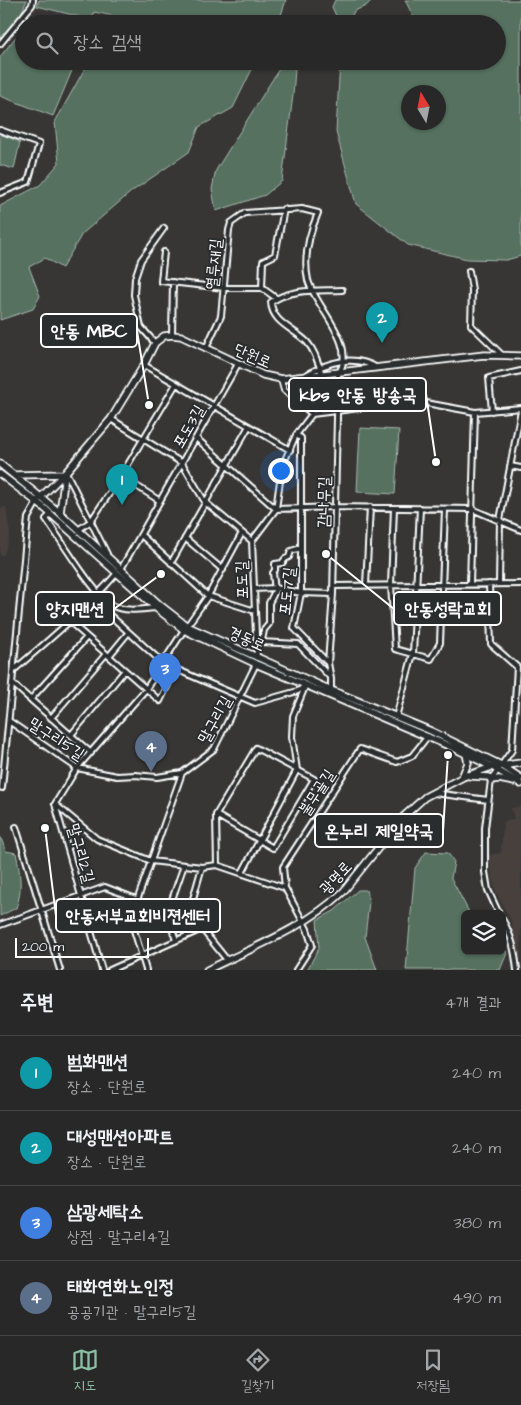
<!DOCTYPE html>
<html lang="ko">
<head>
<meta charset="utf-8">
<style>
  body { margin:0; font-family:"Architects Daughter","Poor Story",sans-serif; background:#353434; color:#f1f3f6 }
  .controls { position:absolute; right:15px; bottom:15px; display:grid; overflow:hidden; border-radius:8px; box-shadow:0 1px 4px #0004 }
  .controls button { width:45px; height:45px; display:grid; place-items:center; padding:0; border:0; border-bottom:1px solid #454445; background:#292828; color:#f1f3f6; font:25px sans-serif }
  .compass { position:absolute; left:401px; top:85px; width:45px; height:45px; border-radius:50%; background:#292828; box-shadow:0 1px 4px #0004; rotate:350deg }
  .scale { position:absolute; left:15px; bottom:12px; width:134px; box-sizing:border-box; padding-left:5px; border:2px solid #fff; border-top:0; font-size:14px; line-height:18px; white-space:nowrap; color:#fff; -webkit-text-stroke:4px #2a2d2e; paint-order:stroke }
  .you { position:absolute; left:280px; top:470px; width:18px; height:18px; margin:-12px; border:4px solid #fff; border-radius:50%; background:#1a73e8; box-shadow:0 0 0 8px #1a73e833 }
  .badge { display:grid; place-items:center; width:32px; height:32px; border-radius:50%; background:#8abfa5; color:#fff; font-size:16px; font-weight:700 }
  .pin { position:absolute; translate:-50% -41px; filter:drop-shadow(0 1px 2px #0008) }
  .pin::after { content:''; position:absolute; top:26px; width:18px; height:15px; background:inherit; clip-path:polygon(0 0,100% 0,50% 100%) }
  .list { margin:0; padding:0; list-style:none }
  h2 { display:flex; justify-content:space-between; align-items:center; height:65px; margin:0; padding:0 20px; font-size:21px }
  h2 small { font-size:16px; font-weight:400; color:#a5a6a8 }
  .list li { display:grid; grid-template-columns:32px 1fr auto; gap:15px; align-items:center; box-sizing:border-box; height:75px; padding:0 20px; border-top:1px solid #454445 }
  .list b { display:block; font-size:19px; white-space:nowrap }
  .list p { margin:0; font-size:16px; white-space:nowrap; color:#a5a6a8 }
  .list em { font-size:16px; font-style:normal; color:#a5a6a8 }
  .icon { flex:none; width:28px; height:28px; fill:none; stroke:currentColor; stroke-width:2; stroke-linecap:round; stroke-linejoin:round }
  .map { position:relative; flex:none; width:521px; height:970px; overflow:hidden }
  .search { position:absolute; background:#292828; box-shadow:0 1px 4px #0004; left:15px; right:15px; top:15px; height:55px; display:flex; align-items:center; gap:12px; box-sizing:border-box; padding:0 18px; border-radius:28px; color:#a5a6a8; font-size:19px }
  .sheet { height:365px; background:#292828 }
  nav { display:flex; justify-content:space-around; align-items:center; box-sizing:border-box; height:70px; border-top:1px solid #454445; background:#292828; font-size:14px; color:#a5a6a8 }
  nav a { display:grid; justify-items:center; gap:2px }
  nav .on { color:#8abfa5 }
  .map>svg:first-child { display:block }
  .built { fill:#47413e }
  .green { fill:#567160; stroke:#aab8b0; fill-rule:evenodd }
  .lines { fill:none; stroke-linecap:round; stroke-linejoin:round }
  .street-casing { stroke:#fff; stroke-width:8 }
  .secondary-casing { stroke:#fff; stroke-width:9 }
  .street { stroke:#2a2d2e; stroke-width:4 }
  .secondary { stroke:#2a2d2e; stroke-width:5.5 }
  .labels { text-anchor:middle; stroke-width:4; stroke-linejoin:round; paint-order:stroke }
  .street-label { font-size:16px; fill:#fff; stroke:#2a2d2e }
  .leader { fill:none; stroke:#fff; stroke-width:2 }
  .callout-dot { fill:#fff; stroke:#2a2d2e; stroke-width:2 }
  .callout { fill:#2a2d2e; stroke:#fff; stroke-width:2 }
  .callout-label { font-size:18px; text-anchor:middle; font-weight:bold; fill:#fff }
</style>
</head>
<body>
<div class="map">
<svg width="521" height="970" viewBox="0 0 521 970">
  <rect width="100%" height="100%" fill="#373635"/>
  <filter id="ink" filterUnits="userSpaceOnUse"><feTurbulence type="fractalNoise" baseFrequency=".02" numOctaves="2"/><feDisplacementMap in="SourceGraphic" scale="10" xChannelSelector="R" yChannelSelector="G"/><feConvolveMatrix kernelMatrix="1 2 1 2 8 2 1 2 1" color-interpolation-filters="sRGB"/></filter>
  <g filter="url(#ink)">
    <path class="built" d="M6 507 10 535 4 554 0 556V508Z
      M521 806V962L511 921 495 890 488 855 501 853 503 822 514 819 511 808Z"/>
    <path class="green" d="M0 0H27L20 16 0 40Z
      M39 0H286L278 24H185V22L128 19 94 12 92 20 37 6Z
      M335 0H372L366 6 354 11 349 22 338 20 332 7Z
      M405 0H521V256L506 260 467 259 408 245 356 204 336 132 340 61H497V24H417ZM408 92H438V122H408Z
      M18 34 24 35V61H76L53 116 0 96V57Z
      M89 61H256L233 108 199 127 189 152 131 192 82 234 62 268 45 258 29 267 40 296 33 309 0 320V206L40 185 59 163 55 122Z
      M284 61H290L295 70 293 95 282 181 265 195 216 211 212 189 216 170Z
      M0 134 20 142 14 169 0 165Z
      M360 428 399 430 395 494 357 492Z
      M0 836 6 851 16 853C20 872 23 890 16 908L0 916Z
      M426 852 448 853 454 862 451 878 470 914H465V951H502V943L507 953 500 970H406L415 868Z
      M358 890H366L369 902 365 937 377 970H307L319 948 317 920 334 911Z"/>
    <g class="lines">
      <g class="street-casing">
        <path id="street" d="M0 44 32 5 33 0
          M0 130 39 144 28 182 0 193
          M164 252 161 281 224 288H262
          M469 271 472 290 471 325 502 355
          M262 288 263 261 275 255 284 209
          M262 288 276 298
          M172 335 173 282
          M155 343 141 327 134 295 135 278 141 260 164 228
          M206 348 221 316 229 230 231 223 245 213 302 209 318 213C309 234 303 257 308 280 315 307 359 345 338 374L333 594 328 663 331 679V690
          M144 365 290 450
          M306 375C327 362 354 354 377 368
          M322 375C319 364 315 351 307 342 293 328 272 323 271 302 292 288 317 291 342 290
          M281 379 284 390 312 414
          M492 411 489 378 521 371
          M111 419 182 463 205 502 252 541
          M296 435 301 438V593L294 628 328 663
          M196 438 276 509 335 507 472 509 521 530
          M510 466 521 468
          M66 472 107 554
          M121 476 160 501
          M394 508 391 585 395 649 431 659 440 643 445 509
          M51 514 46 519C60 538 95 597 113 606 126 612 141 609 156 608
          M78 530 91 521 121 476 176 384
          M141 535 208 596 255 611
          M185 538 223 570
          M171 563 249 426
          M121 569 238 364
          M470 584 475 412
          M489 584 491 644 517 667 512 750 491 780 485 828V872L488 890 499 914
          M499 584 500 520 521 410
          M366 585 370 507
          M333 586 521 584
          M254 589 275 588 301 593 333 594
          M93 600 164 664 255 703 298 691 306 685
          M70 622 160 701 176 669
          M187 626 208 596 242 533
          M262 641 264 630 269 624V603L275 591 273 573 275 570V564L282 563 285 559 289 557 291 551 301 548
          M261 642 298 644 330 677
          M109 656 128 633
          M257 658 252 541 276 509 281 474 284 462 296 435 312 414 415 401 475 412 521 408
          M14 670C50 639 86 609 117 573
          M13 684 91 753
          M30 700 87 637
          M396 717 413 654 420 508
          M51 718 106 654
          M9 721 77 768 117 776 135 775 157 777 182 773
          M71 735 125 670
          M2 788 28 518 37 502
          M434 793 488 800
          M55 804 97 839 151 861 202 867 217 865 285 888
          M216 815 273 848 314 779 256 748 216 815 217 865
          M16 827 60 970
          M202 867 190 909 202 929 227 960
          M242 873 297 770 292 737 293 716 305 687
          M502 919C512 935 515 952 517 970
          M0 925 105 887 136 899
          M176 940 167 914 184 865
          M102 970 55 804 77 768 146 689 184 630
          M110 970 202 929
          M146 970 134 930 132 915 182 773 214 749 256 664
          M296 970 312 945 307 929 285 888 283 867 360 749 397 762 412 756 428 736"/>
      </g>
      <g class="secondary-casing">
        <path id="secondary" d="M0 464 60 513 160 605 187 626 331 690 431 731 501 765 521 778
          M0 474 43 507 156 608 184 630 256 664 456 749 492 767 521 784
          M14 475 65 474 60 513
          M39 499 66 472 111 419 144 365 155 343 164 336 172 335 181 336 263 375 281 379 484 355 521 356
          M470 776 489 777 491 780 499 779 514 782
          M462 777 468 763 466 754
          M207 970C254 947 305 928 343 892L403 817 425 797 463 777 492 767 521 763"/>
      </g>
      <use href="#street" class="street"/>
      <use href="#secondary" class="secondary"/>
    </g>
  </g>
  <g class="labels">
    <g class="street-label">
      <text transform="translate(213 264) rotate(-85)" y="6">열루재길</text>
      <text transform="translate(253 355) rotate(23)" y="6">단원로</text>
      <text transform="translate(188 426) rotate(-60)" y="6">포도3길</text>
      <text transform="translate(323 502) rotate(-89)" y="6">감나무길</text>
      <text transform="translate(241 580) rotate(-92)" y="6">포도길</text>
      <text transform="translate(286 591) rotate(-84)" y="6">포도7길</text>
      <text transform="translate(247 638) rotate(24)" y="6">경동로</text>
      <text transform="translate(214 719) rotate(-61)" y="6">말구리길</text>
      <text transform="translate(57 738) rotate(33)" y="6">말구리5길</text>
      <text transform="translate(316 792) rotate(-57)" y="6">불무골길</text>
      <text transform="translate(82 853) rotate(74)" y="6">말구리2길</text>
      <text transform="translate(335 877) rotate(-47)" y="6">광명로</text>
    </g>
  </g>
  <path class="leader" d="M149 405L137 331M436 462L426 394M326 554L394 609M161 574L114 609M448 755L443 831M45 828L56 916"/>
  <g class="callout-dot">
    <circle cx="149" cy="405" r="5"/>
    <circle cx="436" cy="462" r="5"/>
    <circle cx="326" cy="554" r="5"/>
    <circle cx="161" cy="574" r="5"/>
    <circle cx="448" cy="755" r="5"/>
    <circle cx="45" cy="828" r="5"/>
  </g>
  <g class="callout">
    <rect x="41" y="314" width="96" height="33" rx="5"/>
    <rect x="289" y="378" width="137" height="33" rx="5"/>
    <rect x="394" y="592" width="107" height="33" rx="5"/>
    <rect x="36" y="592" width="78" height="33" rx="5"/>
    <rect x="315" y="814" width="128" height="33" rx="5"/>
    <rect x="56" y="899" width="164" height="33" rx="5"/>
  </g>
  <g class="callout-label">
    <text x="89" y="337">안동 MBC</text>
    <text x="358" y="401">kbs 안동 방송국</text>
    <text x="448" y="615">안동성락교회</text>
    <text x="75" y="615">양지맨션</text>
    <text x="379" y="837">온누리 제일약국</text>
    <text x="138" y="922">안동서부교회비젼센터</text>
  </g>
</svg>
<div class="controls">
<button><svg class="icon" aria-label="layers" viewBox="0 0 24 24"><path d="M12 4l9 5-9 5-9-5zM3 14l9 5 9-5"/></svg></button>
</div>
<svg class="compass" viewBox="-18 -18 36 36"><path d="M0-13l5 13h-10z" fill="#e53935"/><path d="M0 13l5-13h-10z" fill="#a5a6a8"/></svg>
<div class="scale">200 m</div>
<div class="you"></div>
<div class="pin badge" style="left:122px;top:505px;background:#0f9aa8">1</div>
<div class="pin badge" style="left:382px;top:343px;background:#0f9aa8">2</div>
<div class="pin badge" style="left:165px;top:694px;background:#3f7fe0">3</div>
<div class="pin badge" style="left:151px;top:772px;background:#5c6f8a">4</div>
<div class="search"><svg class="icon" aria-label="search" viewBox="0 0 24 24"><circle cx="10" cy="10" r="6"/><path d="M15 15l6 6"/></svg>장소 검색</div>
</div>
<section class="sheet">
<h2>주변<small>4개 결과</small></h2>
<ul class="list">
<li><span class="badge" style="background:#0f9aa8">1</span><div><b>범화맨션</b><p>장소 · 단원로</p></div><em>240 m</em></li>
<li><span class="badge" style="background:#0f9aa8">2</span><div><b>대성맨션아파트</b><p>장소 · 단원로</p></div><em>240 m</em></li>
<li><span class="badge" style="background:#3f7fe0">3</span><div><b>삼광세탁소</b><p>상점 · 말구리4길</p></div><em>380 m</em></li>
<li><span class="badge" style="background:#5c6f8a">4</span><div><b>태화연화노인정</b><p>공공기관 · 말구리5길</p></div><em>490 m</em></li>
</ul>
</section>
<nav>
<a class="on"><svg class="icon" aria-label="map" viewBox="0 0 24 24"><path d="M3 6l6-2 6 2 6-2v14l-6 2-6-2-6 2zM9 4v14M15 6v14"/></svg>지도</a>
<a><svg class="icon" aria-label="directions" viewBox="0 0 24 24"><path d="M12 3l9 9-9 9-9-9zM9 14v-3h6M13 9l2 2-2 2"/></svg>길찾기</a>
<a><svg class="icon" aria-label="saved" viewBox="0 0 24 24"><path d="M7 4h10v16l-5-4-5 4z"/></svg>저장됨</a>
</nav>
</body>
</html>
